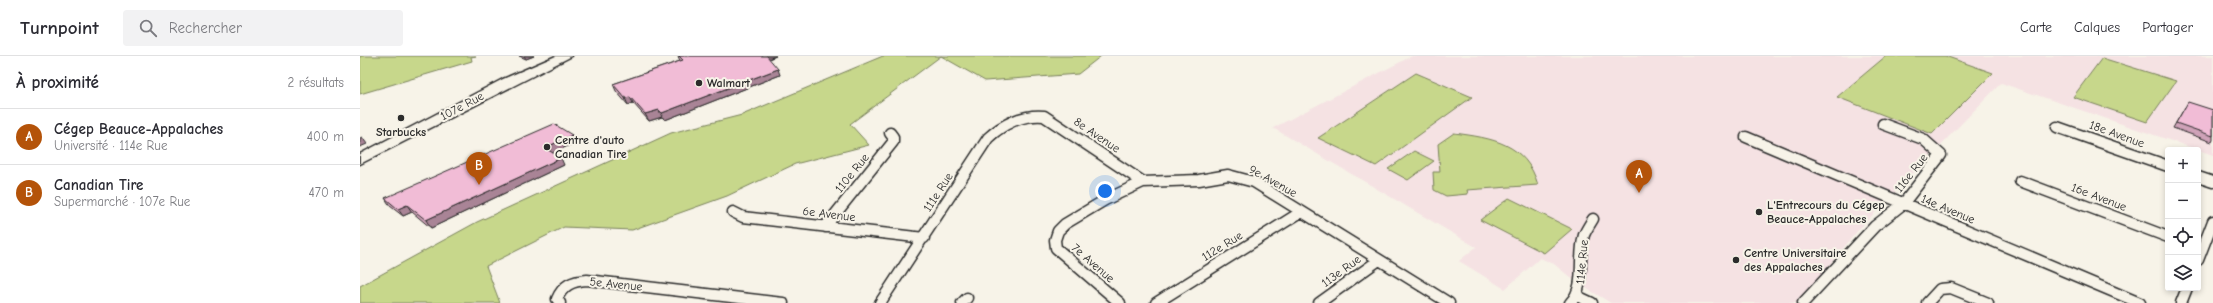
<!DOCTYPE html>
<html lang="fr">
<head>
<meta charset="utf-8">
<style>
  body { margin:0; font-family:"Comic Neue",sans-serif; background:#f2f2f3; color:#2b2b33 }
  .controls { position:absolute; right:12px; bottom:12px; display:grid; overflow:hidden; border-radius:4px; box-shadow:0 2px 6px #0003 }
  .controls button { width:36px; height:36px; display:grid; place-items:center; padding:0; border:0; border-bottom:1px solid #e1e1e2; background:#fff; color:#2b2b33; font:20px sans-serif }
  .you { position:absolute; left:745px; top:135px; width:14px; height:14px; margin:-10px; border:3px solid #fff; border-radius:50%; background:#1a73e8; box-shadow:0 0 0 6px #1a73e833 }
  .badge { display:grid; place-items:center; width:26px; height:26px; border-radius:50%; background:#b45309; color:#fff; font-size:13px; font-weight:700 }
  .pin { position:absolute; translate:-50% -33px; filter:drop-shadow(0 1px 2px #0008) }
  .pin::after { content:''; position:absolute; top:21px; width:14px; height:12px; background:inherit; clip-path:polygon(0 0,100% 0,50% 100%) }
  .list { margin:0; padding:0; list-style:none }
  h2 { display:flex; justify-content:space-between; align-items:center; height:52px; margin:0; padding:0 16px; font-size:17px }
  h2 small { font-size:13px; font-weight:400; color:#7c7c81 }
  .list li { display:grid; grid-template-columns:26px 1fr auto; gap:12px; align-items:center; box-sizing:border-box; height:56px; padding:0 16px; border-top:1px solid #e1e1e2 }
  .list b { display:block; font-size:15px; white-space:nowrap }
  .list p { margin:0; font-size:13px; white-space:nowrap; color:#7c7c81 }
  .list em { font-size:13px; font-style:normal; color:#7c7c81 }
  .icon { flex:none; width:22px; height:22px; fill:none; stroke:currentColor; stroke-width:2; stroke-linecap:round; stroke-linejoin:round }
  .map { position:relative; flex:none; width:1853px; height:247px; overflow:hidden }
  header { display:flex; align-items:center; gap:24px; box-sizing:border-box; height:56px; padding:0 20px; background:#fff; border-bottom:1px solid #e1e1e2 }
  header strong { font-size:19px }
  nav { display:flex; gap:22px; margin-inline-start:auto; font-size:14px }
  .search { width:280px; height:36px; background:#f2f2f3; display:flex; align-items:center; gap:10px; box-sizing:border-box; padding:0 14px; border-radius:4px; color:#7c7c81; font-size:15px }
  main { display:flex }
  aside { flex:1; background:#fff }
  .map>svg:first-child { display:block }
  .built { fill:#f5e2e3 }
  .green { fill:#c7d78b; stroke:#79815b }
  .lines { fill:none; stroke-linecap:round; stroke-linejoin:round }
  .street-casing { stroke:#2b2b2b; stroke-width:13 }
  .secondary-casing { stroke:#2b2b2b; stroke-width:3 }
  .street { stroke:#f7f3e8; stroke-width:10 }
  .secondary { fill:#f7f3e8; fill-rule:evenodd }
  .wall { fill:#cfa2b8; stroke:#2b2b2b }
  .shaded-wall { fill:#a98496; stroke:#2b2b2b }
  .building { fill:#f1bcd6; stroke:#2b2b2b }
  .poi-dot { fill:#2b2b2b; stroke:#f7f3e8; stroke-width:1.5 }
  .labels { text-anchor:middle; stroke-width:4; stroke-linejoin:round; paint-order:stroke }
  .poi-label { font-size:12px; font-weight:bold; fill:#2b2b2b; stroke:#f7f3e8; text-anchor:start }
  .street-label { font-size:12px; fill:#2b2b2b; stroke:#f7f3e8 }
</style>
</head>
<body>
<header>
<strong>Turnpoint</strong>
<div class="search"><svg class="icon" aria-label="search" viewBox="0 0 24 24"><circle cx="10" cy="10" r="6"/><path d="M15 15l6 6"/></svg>Rechercher</div>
<nav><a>Carte</a><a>Calques</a><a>Partager</a></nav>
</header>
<main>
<aside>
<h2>À proximité<small>2 résultats</small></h2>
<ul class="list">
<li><span class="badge">A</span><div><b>Cégep Beauce-Appalaches</b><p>Université · 114e Rue</p></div><em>400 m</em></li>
<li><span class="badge">B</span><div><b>Canadian Tire</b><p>Supermarché · 107e Rue</p></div><em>470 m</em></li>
</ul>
</aside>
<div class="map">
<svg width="1853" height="247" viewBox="0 0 1853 247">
  <rect width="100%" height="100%" fill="#f7f3e8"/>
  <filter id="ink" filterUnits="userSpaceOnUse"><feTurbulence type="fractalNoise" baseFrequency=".025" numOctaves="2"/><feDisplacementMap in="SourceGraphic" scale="8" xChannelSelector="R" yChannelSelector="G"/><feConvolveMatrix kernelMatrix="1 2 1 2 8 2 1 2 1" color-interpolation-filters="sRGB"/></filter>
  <g filter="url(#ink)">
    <path class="built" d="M1052 0H1853V99L1641 27 1499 173 1438 247H1251L1216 226 1194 208 1180 202 1145 233 1099 205 1116 191 913 72Z"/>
    <path class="green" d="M0 0H116L111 1 112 5 0 38Z
      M523 0H741L718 18 625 25 581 0 490 68 509 89 435 108 367 140 272 174 204 171 126 210 140 247H0V230L117 166 311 77 382 59Z
      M1526 0H1585L1633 17 1572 78 1477 41Z
      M1742 2 1816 25 1787 66 1713 41Z
      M1056 17 1112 41 1016 110 958 82Z
      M1094 77C1132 82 1166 87 1178 129L1107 134 1108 138 1086 140 1074 134 1073 116H1080L1078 88Z
      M1054 95 1074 105 1048 124 1028 113Z
      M1149 142 1212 173 1184 197 1120 164Z"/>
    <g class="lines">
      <g class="street-casing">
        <path id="street" d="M1697 71 1808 110
          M1386 81 1780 247
          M1838 121 1853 126
          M1660 125 1808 181
          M373 156 383 161 564 182
          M465 171 533 86V81L530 77
          M1838 204 1853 165
          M1217 240 1232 247
          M200 247 197 243C203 229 212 225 227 224L423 247
          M520 247 628 82C643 68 663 58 684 60L783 126
          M602 247 607 242
          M760 247 696 192 695 184 698 175 705 168 745 144 783 126 839 124 868 119 894 126 1089 247
          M796 247 941 156
          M959 247 1019 204
          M1210 247C1227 230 1217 202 1224 179 1226 174 1230 168 1233 163
          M1443 247 1515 170 1543 148 1581 99 1563 83 1523 68
          M1567 247 1580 233 1591 232 1628 247
          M1821 247 1827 232"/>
      </g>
      <g class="secondary-casing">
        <path id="secondary" d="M196 0H212L0 108V98L143 23Z"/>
      </g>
      <use href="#street" class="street"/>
      <use href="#secondary" class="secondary"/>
    </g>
    <path class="wall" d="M159 0H174L166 3Z
      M318 0H416L409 3 420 19 305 64 302 61 289 65 273 47 268 49 256 35 253 28 320 5Z
      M1825 51 1853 54V84L1852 86 1813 72Z
      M212 79 216 86 193 97 204 109 71 172 52 156 43 160 30 150 25 142Z"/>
    <path class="shaded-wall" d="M164 0H174L166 3Z
      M406 0H416L407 3Z
      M418 13 420 19 305 64 302 57Z
      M270 41 273 47 268 49 265 42Z
      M299 54 302 61 289 65 285 58Z
      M212 79 216 86 189 99 185 92Z
      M2 81 7 88 0 91V82Z
      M201 102 204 109 71 172 66 164Z
      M47 149 52 156 43 160 38 153Z"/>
    <path class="building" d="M319 0H407L418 13 302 57 299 54 285 58 270 41 265 42 253 28 323 4Z
      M1828 46 1853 54V80L1816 67Z
      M194 68 212 79 185 92 201 102 66 164 47 149 38 153 25 142Z"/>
  </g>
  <g class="poi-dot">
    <circle cx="339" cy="27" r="4"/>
    <circle cx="41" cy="62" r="4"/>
    <circle cx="187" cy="91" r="4"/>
    <circle cx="1399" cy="156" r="4"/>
    <circle cx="1376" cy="204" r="4"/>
  </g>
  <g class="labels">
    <g class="poi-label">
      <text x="347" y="31">Walmart</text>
      <text x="41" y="80" text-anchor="middle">Starbucks</text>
      <text x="195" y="88">Centre d'auto<tspan x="195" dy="14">Canadian Tire</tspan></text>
      <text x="1407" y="153">L'Entrecours du Cégep<tspan x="1407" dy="14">Beauce-Appalaches</tspan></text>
      <text x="1384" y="201">Centre Universitaire<tspan x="1384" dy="14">des Appalaches</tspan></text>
    </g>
    <g class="street-label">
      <text transform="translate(102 50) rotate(-28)" y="4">107e Rue</text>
      <text transform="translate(1757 78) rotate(20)" y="4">18e Avenue</text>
      <text transform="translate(737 79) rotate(34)" y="4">8e Avenue</text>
      <text transform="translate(492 117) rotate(-51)" y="4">110e Rue</text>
      <text transform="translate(1551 117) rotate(-52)" y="4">116e Rue</text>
      <text transform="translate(913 125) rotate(29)" y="4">9e Avenue</text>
      <text transform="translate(578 136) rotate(-57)" y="4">111e Rue</text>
      <text transform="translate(1739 141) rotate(21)" y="4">16e Avenue</text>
      <text transform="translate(1588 153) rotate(23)" y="4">14e Avenue</text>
      <text transform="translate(469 158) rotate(7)" y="4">6e Avenue</text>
      <text transform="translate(862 190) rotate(-32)" y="4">112e Rue</text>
      <text transform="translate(1222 206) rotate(-85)" y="4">114e Rue</text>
      <text transform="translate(733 207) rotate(41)" y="4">7e Avenue</text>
      <text transform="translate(981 215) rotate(-36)" y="4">113e Rue</text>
      <text transform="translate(256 228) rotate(6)" y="4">5e Avenue</text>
    </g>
  </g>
</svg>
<div class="controls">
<button>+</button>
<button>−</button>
<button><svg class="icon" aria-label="locate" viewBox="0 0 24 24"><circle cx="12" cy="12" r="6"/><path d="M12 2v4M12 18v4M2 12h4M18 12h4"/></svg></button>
<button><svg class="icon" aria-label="layers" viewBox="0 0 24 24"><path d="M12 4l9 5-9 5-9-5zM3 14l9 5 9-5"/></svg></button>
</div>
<div class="you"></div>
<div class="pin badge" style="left:1279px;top:137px">A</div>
<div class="pin badge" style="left:119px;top:129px">B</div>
</div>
</main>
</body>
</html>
